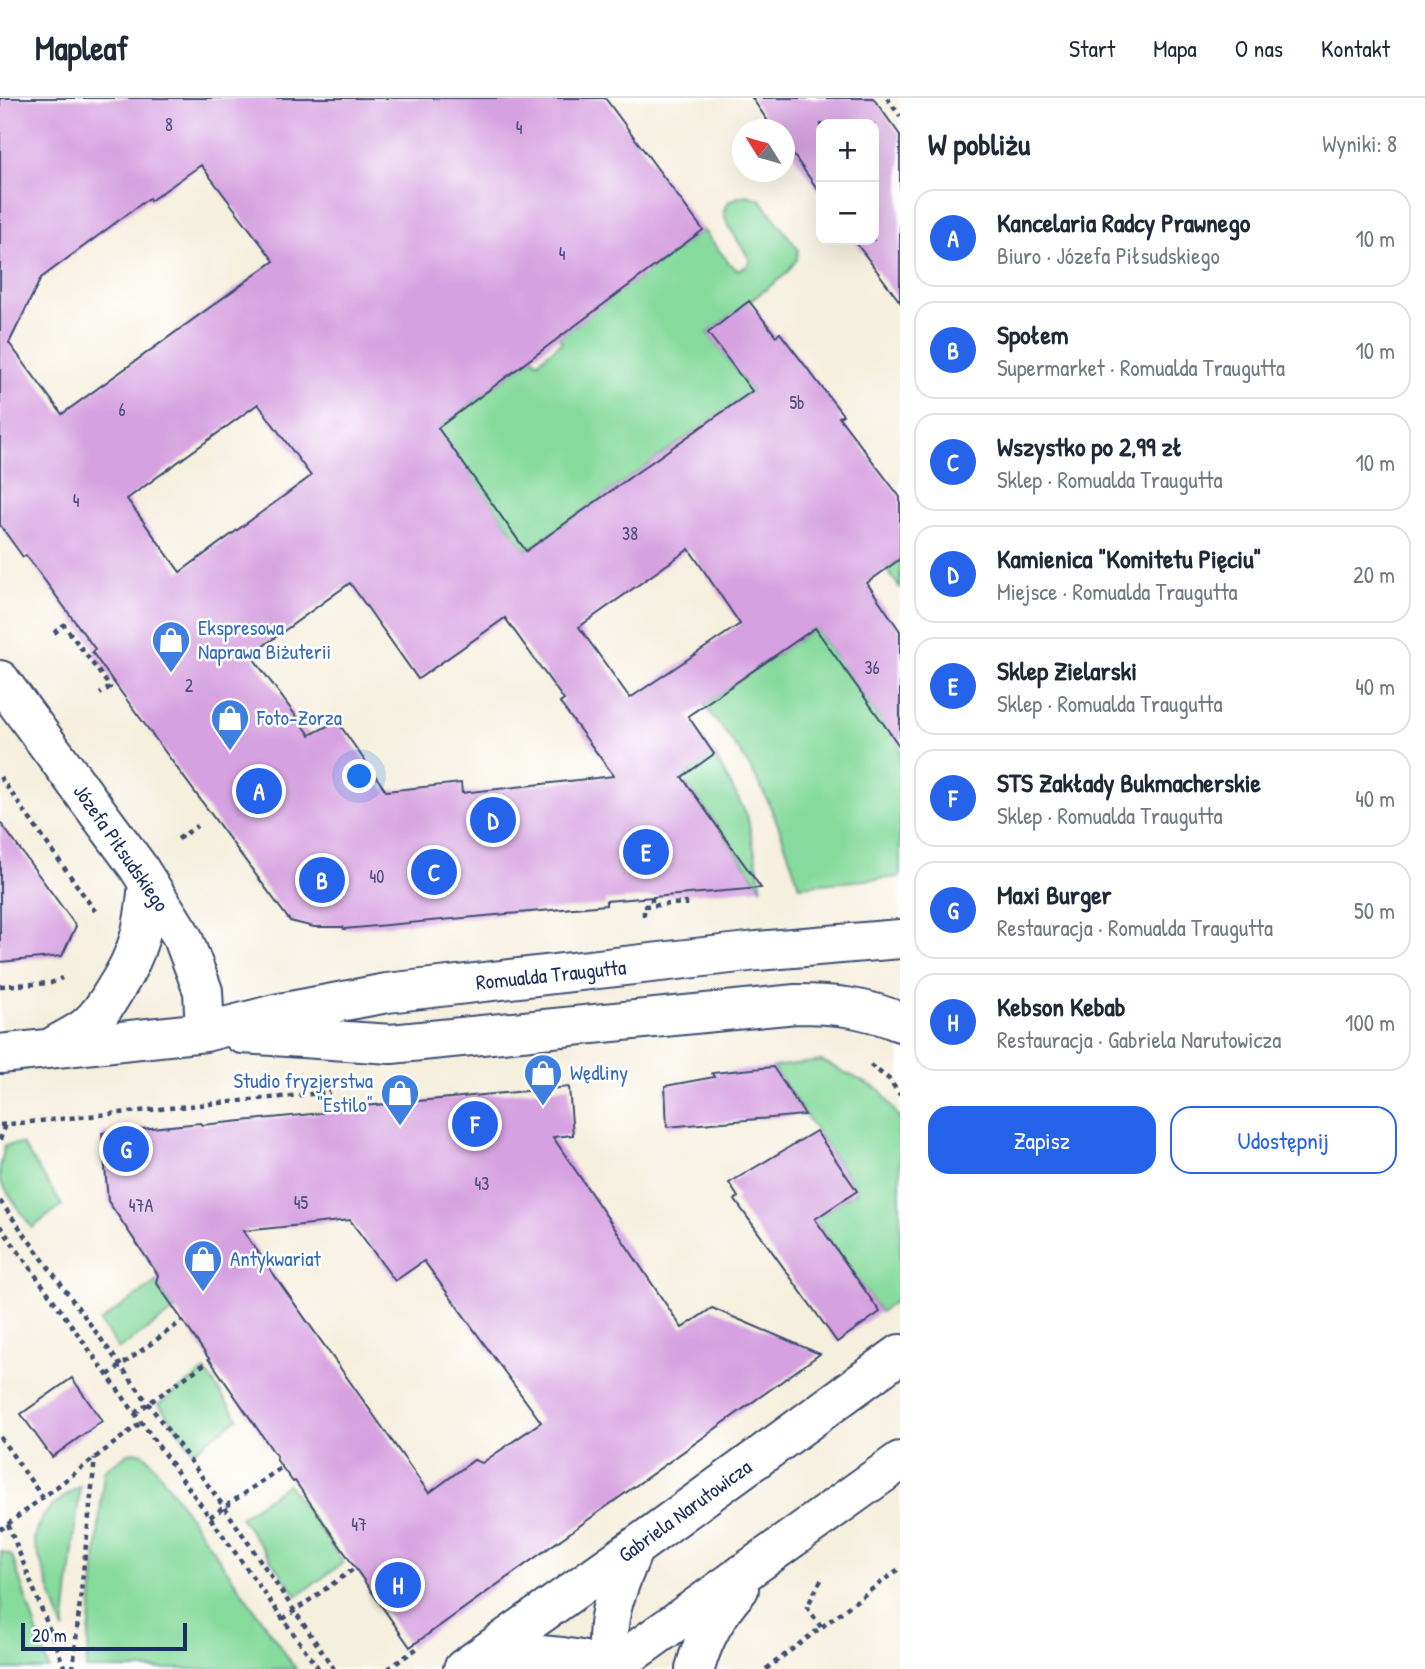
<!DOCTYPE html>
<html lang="pl">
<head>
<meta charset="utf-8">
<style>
  body { margin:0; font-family:"Patrick Hand",sans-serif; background:#f2f2f3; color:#1f2937 }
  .controls { position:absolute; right:21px; top:21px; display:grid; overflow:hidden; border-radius:14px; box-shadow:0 7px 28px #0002 }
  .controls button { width:63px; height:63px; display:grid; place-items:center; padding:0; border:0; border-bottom:2px solid #e0e1e3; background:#fff; color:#1f2937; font:35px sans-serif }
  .compass { position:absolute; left:732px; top:21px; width:63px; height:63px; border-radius:50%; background:#fff; box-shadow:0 7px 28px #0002; rotate:307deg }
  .scale { position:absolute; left:21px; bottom:18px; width:166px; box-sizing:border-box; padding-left:7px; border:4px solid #1b2f5e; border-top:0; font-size:19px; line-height:24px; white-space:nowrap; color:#1b2f5e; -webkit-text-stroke:5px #fff; paint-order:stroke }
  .you { position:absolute; left:360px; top:679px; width:24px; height:24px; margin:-18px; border:5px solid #fff; border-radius:50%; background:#1a73e8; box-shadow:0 0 0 10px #1a73e833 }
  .badge { display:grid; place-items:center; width:46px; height:46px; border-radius:50%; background:#2563eb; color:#fff; font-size:23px; font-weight:700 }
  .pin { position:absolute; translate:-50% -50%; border:4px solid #fff; box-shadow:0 2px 7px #0006 }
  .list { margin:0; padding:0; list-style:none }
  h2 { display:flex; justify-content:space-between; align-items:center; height:91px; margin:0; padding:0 28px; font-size:30px }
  h2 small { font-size:23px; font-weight:400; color:#747a83 }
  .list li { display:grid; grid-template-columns:46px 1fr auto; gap:21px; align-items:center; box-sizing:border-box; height:98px; margin:0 14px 14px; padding:0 14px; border:2px solid #e0e1e3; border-radius:21px }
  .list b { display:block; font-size:26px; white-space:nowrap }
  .list p { margin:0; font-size:23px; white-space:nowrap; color:#747a83 }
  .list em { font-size:23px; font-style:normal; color:#747a83 }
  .actions { display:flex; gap:14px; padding:21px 28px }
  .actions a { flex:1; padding:16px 0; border:2px solid #2563eb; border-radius:21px; text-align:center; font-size:24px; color:#2563eb }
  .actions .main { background:#2563eb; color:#fff }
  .map { position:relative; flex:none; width:900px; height:1571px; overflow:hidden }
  header { display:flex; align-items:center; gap:42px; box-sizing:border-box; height:98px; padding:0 35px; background:#fff; border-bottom:2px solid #e0e1e3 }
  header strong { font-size:33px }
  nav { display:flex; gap:38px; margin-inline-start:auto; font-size:24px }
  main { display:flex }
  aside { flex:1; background:#fff }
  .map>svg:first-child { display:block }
  .green { fill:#85da9c; stroke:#50847d; stroke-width:2 }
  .building { fill:#d6a1e0; fill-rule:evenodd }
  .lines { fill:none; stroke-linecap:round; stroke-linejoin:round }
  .minor-casing { stroke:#3c4c71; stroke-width:42 }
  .path { stroke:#3c4c71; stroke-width:4.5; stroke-dasharray:5 5; stroke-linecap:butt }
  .minor { stroke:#fff; stroke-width:38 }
  .labels { text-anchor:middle; stroke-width:5; stroke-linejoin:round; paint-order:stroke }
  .number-label { font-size:18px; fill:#4a4c7e }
  .shop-label { font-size:21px; fill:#366cbe; stroke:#fff; text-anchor:start }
  .street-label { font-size:21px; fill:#1b2f5e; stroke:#fff }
</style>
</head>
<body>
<header>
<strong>Mapleaf</strong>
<nav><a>Start</a><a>Mapa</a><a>O nas</a><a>Kontakt</a></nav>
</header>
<main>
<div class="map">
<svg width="900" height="1571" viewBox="0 0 900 1571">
  <rect width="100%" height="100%" fill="#fff"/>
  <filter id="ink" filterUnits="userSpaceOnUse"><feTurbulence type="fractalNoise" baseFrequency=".0143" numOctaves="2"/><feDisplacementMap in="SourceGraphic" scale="14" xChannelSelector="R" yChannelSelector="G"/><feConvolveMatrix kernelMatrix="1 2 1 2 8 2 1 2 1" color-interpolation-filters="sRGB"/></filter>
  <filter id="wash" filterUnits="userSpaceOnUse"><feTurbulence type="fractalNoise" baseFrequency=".00686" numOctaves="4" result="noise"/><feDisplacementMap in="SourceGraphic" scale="28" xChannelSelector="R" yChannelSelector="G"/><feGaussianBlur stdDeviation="1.57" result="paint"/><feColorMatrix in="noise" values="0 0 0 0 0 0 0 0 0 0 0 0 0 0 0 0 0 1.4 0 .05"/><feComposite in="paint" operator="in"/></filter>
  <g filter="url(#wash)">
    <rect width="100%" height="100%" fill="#f5efdd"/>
    <path class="green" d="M747 97 760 101 798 151 797 161 786 176 708 235 752 293 526 453 437 331 533 259 537 264 562 244 559 239 703 132 730 166 738 172 746 169 750 163C740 138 699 106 747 97Z
      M900 461V490L886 471Z
      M815 530 880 621 900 607V779L799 788C785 744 770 698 743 659 731 641 717 624 704 607Z
      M714 656 747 717 762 790 682 679Z
      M822 963 880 992 900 1021V1200L880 1214 815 1121 857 1093 773 969Z
      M22 1046 62 1107 32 1130 0 1083V1070L5 1047Z
      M156 1184 175 1212 119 1251 100 1224Z
      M205 1273 238 1320 193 1353 159 1306Z
      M136 1354 142 1355 150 1362 296 1571H86L104 1372 129 1355Z
      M288 1386 343 1465 297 1498 240 1419Z
      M80 1388 64 1533 34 1444C36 1416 58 1403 80 1388Z
      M1 1453 12 1458 49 1571H0Z"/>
    <g id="blocks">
      <path class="building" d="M0 0H605L703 132 438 330 526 453 752 293 708 235 749 203 776 238 780 235 843 317 839 319 900 399V461L867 485 900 533V649L815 530 688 618 714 656 682 679 761 790 606 803V807L344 831 343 829H314L290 823 115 586 92 554 95 551 26 457 23 459 0 427ZM201 67 274 163 62 316 9 245 41 180 149 100 150 103ZM258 306 311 378 180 474 127 401ZM689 451 740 526 630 600 579 529ZM350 485 418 581 505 520 564 602 560 605 614 678 462 695 461 685 386 693 337 623 310 637 251 557Z
        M752 0H873L900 37V204L854 142H874V26H821V96L785 45V32H774Z
        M0 724 76 828 62 858 0 864Z
        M773 969 805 1017 667 1029 665 988 714 979 712 975Z
        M569 989 573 1037 553 1039 682 1230 712 1210 820 1256 410 1549 295 1383 293 1384 276 1361 277 1359 156 1184 158 1177 108 1103 102 1035 200 1025 202 1027 322 1015 321 1012ZM350 1122 395 1183 424 1163 541 1324 482 1365 474 1362 429 1395 243 1133Z
        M816 1033 857 1093 815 1121 880 1214 837 1244 735 1102 738 1099 729 1085Z
        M72 1280 102 1323 52 1359 21 1316Z"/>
    </g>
  </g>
  <g filter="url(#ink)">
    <use href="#blocks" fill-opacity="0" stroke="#3c4c71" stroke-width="2"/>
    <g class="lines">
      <g class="minor-casing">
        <path id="minor" d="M0 582 138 769 183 840 203 893 205 934
          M242 936 391 946 796 906C834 906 864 909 900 924
          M54 948C65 941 78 936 87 928 98 919 107 905 114 893 139 855 144 830 148 785
          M0 956 205 934 275 916 387 895 757 853 900 841
          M477 1565C519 1552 569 1555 610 1571
          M463 1571 634 1450 900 1256
          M610 1571 900 1363
          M610 1571C603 1520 615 1496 634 1450
          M695 1571C703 1540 718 1514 739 1491"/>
      </g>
      <path class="path" d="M887 0 900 18
        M54 535 64 527 110 589 100 596
        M0 679 95 813
        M178 741 197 728
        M652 799V808
        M644 818V808L686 805V811
        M0 888 51 885 62 880
        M870 967 889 981 900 997
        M0 1027 330 994
        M0 1042 5 1026
        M0 1103 224 1409 334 1571
        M0 1128 319 1571
        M108 1277 182 1223
        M135 1315 210 1262
        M0 1339 43 1400
        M210 1419 282 1369
        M8 1426 65 1571
        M0 1432 142 1324
        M821 1482 807 1509 821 1529
        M283 1521 355 1470
        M73 1571 95 1360
        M388 1571 419 1549
        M766 1571 900 1470"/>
      <use href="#minor" class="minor"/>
    </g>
  </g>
  <defs>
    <g id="shop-pin" transform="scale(2.0125)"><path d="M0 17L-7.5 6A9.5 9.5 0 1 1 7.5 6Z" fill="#3f7fe0" stroke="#fff"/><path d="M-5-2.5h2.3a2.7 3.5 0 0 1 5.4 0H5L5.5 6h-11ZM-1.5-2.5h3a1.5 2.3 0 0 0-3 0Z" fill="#fff"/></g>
  </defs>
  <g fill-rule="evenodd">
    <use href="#shop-pin" x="171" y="542"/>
    <use href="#shop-pin" x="230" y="620"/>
    <use href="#shop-pin" x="543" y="975"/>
    <use href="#shop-pin" x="400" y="995"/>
    <use href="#shop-pin" x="203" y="1161"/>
  </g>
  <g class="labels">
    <g class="number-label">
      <text x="169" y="33">8</text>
      <text x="519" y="36">4</text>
      <text x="562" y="162">4</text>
      <text x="797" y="311">5b</text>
      <text x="122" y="318">6</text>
      <text x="76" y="409">4</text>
      <text x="630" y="442">38</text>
      <text x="872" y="576">36</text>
      <text x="189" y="594">2</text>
      <text x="377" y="785">40</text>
      <text x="482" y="1092">43</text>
      <text x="301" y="1111">45</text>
      <text x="141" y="1114">47A</text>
      <text x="359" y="1433">47</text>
    </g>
    <g class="shop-label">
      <text x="198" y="537">Ekspresowa<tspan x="198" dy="24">Naprawa Biżuterii</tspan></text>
      <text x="257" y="627">Foto-Zorza</text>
      <text x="570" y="982">Wędliny</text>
      <text x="373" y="990" text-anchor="end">Studio fryzjerstwa<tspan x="373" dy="24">"Estilo"</tspan></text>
      <text x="230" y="1168">Antykwariat</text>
    </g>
    <g class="street-label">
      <text transform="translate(121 750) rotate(55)" y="7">Józefa Piłsudskiego</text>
      <text transform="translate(551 877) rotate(-6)" y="7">Romualda Traugutta</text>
      <text transform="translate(685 1413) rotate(-36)" y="7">Gabriela Narutowicza</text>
    </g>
  </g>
</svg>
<div class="controls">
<button>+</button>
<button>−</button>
</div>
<svg class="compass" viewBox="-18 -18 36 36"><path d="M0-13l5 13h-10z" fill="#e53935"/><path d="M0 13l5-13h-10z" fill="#747a83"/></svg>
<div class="scale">20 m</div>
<div class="you"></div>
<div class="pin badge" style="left:259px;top:693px">A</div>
<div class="pin badge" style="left:322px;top:782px">B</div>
<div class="pin badge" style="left:434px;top:774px">C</div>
<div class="pin badge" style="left:493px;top:722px">D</div>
<div class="pin badge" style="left:646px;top:754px">E</div>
<div class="pin badge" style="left:475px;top:1026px">F</div>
<div class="pin badge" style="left:126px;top:1051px">G</div>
<div class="pin badge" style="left:398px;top:1487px">H</div>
</div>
<aside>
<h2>W pobliżu<small>Wyniki: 8</small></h2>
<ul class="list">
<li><span class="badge">A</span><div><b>Kancelaria Radcy Prawnego</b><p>Biuro · Józefa Piłsudskiego</p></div><em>10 m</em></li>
<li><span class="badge">B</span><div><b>Społem</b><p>Supermarket · Romualda Traugutta</p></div><em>10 m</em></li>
<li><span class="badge">C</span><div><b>Wszystko po 2,99 zł</b><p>Sklep · Romualda Traugutta</p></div><em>10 m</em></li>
<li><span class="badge">D</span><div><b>Kamienica &quot;Komitetu Pięciu&quot;</b><p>Miejsce · Romualda Traugutta</p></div><em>20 m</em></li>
<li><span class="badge">E</span><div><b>Sklep Zielarski</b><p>Sklep · Romualda Traugutta</p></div><em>40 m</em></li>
<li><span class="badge">F</span><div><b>STS Zakłady Bukmacherskie</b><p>Sklep · Romualda Traugutta</p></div><em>40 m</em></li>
<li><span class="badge">G</span><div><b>Maxi Burger</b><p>Restauracja · Romualda Traugutta</p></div><em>50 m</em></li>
<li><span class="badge">H</span><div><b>Kebson Kebab</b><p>Restauracja · Gabriela Narutowicza</p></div><em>100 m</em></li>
</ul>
<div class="actions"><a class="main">Zapisz</a><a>Udostępnij</a></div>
</aside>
</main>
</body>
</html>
